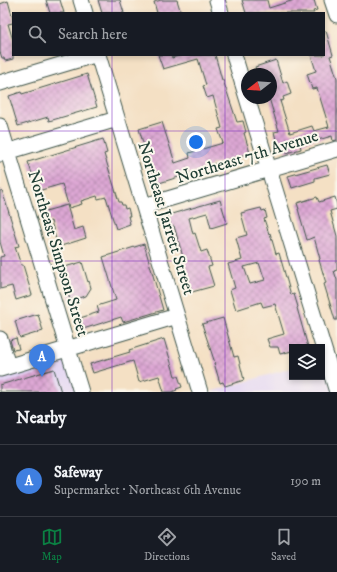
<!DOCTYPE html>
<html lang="en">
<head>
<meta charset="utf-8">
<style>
  body { margin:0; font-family:"IM FELL DW Pica",serif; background:#20242c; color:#f1f3f6 }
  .controls { position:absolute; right:12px; bottom:12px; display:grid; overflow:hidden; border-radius:0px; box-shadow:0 2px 6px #0003 }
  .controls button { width:36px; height:36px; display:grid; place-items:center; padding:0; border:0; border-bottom:1px solid #363941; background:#171b24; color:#f1f3f6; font:20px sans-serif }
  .compass { position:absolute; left:241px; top:68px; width:36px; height:36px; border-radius:50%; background:#171b24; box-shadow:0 2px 6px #0003; rotate:253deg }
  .you { position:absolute; left:196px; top:142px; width:14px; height:14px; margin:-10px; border:3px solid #fff; border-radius:50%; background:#1a73e8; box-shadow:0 0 0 6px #1a73e833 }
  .badge { display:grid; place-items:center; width:26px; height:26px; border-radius:50%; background:#0b8043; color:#fff; font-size:13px; font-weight:700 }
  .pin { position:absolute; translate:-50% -33px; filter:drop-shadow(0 1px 2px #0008) }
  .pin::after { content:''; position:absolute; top:21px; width:14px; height:12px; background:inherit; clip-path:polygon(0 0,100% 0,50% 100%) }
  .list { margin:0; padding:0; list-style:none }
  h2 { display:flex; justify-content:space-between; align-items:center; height:52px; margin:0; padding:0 16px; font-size:17px }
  h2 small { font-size:13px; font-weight:400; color:#9ea1a6 }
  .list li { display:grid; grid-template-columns:26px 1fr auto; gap:12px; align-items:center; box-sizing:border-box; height:72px; padding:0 16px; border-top:1px solid #363941 }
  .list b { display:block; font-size:15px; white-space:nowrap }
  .list p { margin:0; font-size:13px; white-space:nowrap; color:#9ea1a6 }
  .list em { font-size:13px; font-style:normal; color:#9ea1a6 }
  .icon { flex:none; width:22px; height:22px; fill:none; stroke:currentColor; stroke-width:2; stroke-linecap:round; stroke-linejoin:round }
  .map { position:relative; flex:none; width:337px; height:392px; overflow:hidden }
  .search { position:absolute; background:#171b24; box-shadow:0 2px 6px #0003; left:12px; right:12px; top:12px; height:44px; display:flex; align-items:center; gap:10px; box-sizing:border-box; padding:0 14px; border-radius:0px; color:#9ea1a6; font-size:15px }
  .sheet { height:124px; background:#171b24 }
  nav { display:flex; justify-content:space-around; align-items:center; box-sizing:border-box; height:56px; border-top:1px solid #363941; background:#171b24; font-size:11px; color:#9ea1a6 }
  nav a { display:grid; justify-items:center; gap:2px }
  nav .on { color:#0b8043 }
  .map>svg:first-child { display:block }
  .built { fill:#e2d4f3 }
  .building { fill:url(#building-cross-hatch); fill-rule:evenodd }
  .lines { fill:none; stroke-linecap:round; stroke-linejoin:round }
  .minor-casing { stroke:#3f554a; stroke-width:17 }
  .minor { stroke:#fff; stroke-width:15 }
  .grid { fill:none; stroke:#7b2cbf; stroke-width:1; stroke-opacity:0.55 }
  .labels { text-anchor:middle; stroke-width:4; stroke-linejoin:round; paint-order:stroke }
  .street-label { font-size:17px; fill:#1f3d34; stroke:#fbf7ec }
</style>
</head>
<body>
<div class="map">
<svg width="337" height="392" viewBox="0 0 337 392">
  <defs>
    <pattern id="building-cross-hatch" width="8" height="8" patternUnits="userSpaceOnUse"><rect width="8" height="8" fill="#dda7d4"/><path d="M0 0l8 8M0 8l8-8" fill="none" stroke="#b389ad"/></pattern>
  </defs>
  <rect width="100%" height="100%" fill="#fbf7ec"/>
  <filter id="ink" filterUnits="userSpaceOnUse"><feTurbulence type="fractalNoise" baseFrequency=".025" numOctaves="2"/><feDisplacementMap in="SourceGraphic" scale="8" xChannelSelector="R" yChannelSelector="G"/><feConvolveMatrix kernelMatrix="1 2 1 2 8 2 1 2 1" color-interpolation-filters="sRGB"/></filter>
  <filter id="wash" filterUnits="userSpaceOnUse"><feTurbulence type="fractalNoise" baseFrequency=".012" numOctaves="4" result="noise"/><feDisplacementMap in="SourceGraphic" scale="16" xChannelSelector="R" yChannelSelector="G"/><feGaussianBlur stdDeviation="0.9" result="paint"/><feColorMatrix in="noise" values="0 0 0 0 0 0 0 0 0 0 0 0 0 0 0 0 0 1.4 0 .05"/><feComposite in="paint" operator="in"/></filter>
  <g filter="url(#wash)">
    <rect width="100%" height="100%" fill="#f4e0c4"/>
    <path class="built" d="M67 348 80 392H0V368Z
      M322 359 337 392H210L292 368V377H322Z"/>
    <g id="blocks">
      <path class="building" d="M46 0H60L64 13H50Z
        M98 0H120L124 13H102Z
        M161 0H177L181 13H157L154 2Z
        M242 0H267L269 8 294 0H314L317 10 313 11 314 13H246Z
        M8 1 13 19V23L8 24 13 40V59L5 61 4 58H2L0 52V4Z
        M324 31H326L333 55 330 56 337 78V140L333 141 332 136 318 140V138L300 144 301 149 286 153 284 145 278 147 274 132 279 131 269 98H271V74H258L255 67 276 60 283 83 287 81 291 94 283 97 284 100 280 101 290 133 312 126 314 131 329 127 317 88 312 89 307 74 316 71 311 55H324Z
        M158 55H171L172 58 183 55H215L222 80H223L237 122 243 121 246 132 244 133 250 153 211 165V167L156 184 154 177H153L139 129 162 122 175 163 190 158 189 153 223 143 218 129 222 128 213 96 207 98 203 86 206 85 198 59 163 69Z
        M87 74 97 107 49 121 48 117 18 126 9 96 21 92 22 94Z
        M103 139 107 153 104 154 119 202H121L122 205H124L125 209 128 208 130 216H128L130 224 116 229 106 197 98 199 97 196 81 201 82 204 69 208 62 184 38 191 28 162Z
        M327 165 330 174 315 178V181L292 188 288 176Z
        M2 190 19 246 15 247 21 265H23L32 295 16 300 12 286 0 289V257L4 256 0 242V191Z
        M317 197 319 202 335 197 337 205V209L330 211 337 236V270L334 271 337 280V320H335L324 284 326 283 319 260 320 259 314 237 307 240 298 209H299L297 203Z
        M220 200 227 223 211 228 207 213 189 218 193 234 195 233 201 252 207 250 212 266 208 267 214 286 192 292 181 260 183 257 174 226 171 227 168 215Z
        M67 205 74 230 83 227 86 238 58 247 51 221 45 223 42 212Z
        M261 208 262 211 265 210 267 218 264 219 269 234 270 233 276 254 279 253 291 295 294 294 298 307 297 308 308 347H292V351L280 354 278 347H270L267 339 284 334 275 304 263 307 261 302 236 310 230 290 235 288 228 264 242 260 236 238 247 235 241 213ZM259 263 265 280 250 284 244 267Z
        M144 244 163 310 123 322 121 317 80 330 77 319 99 312 97 306 116 300 103 257Z
        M82 262 88 282 89 281 91 288 86 296 70 300 61 268Z
        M38 314 43 331 20 338 15 321Z
        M223 318 234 357 238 356 244 380 225 386 223 382 220 383 214 363H215L202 324Z
        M16 338 19 349 13 350 10 340Z
        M164 339 175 376H178L182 387 176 389 177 390 172 392H164L159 376 139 382 133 361 93 373 90 364 130 352 129 350Z
        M54 369 61 392H0V385Z"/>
    </g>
  </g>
  <g filter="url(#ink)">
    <use href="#blocks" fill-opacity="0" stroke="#3f554a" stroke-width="1"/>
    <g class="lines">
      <g class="minor-casing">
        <path id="minor" d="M81 0 85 13
          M217 0 221 13
          M332 0 337 15
          M98 55 200 392
          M234 55 247 98
          M0 83 94 55
          M247 98 337 392
          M0 126 81 392
          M0 154 117 119
          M144 206 337 149
          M0 339 8 366
          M0 369 177 316"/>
      </g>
      <use href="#minor" class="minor"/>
    </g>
  </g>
  <path class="grid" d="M112 0V13M225 0V13M112 55V392M225 55V392M0 131H337M0 261H337"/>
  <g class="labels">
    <g class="street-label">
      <text transform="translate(247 156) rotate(-17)" y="6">Northeast 7th Avenue</text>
      <text transform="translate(167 218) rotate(73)" y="6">Northeast Jarrett Street</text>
      <text transform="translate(59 253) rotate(73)" y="6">Northeast Simpson Street</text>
    </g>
  </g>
</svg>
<div class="controls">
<button><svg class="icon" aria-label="layers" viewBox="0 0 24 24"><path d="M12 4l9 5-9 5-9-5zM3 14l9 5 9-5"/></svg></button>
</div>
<svg class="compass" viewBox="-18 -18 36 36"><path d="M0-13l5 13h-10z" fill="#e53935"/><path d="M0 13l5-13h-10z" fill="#9ea1a6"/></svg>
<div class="you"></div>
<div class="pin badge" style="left:42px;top:377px;background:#3f7fe0">A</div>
<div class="search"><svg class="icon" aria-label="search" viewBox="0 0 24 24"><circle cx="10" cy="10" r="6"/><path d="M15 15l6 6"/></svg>Search here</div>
</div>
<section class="sheet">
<h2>Nearby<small></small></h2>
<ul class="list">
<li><span class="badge" style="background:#3f7fe0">A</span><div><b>Safeway</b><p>Supermarket · Northeast 6th Avenue</p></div><em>190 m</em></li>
</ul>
</section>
<nav>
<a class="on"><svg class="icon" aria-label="map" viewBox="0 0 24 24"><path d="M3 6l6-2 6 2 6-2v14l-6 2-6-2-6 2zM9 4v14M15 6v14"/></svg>Map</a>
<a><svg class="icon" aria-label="directions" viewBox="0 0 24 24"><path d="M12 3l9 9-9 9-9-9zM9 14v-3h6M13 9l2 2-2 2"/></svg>Directions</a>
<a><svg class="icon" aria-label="saved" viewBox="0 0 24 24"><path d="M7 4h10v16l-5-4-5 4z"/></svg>Saved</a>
</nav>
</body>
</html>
